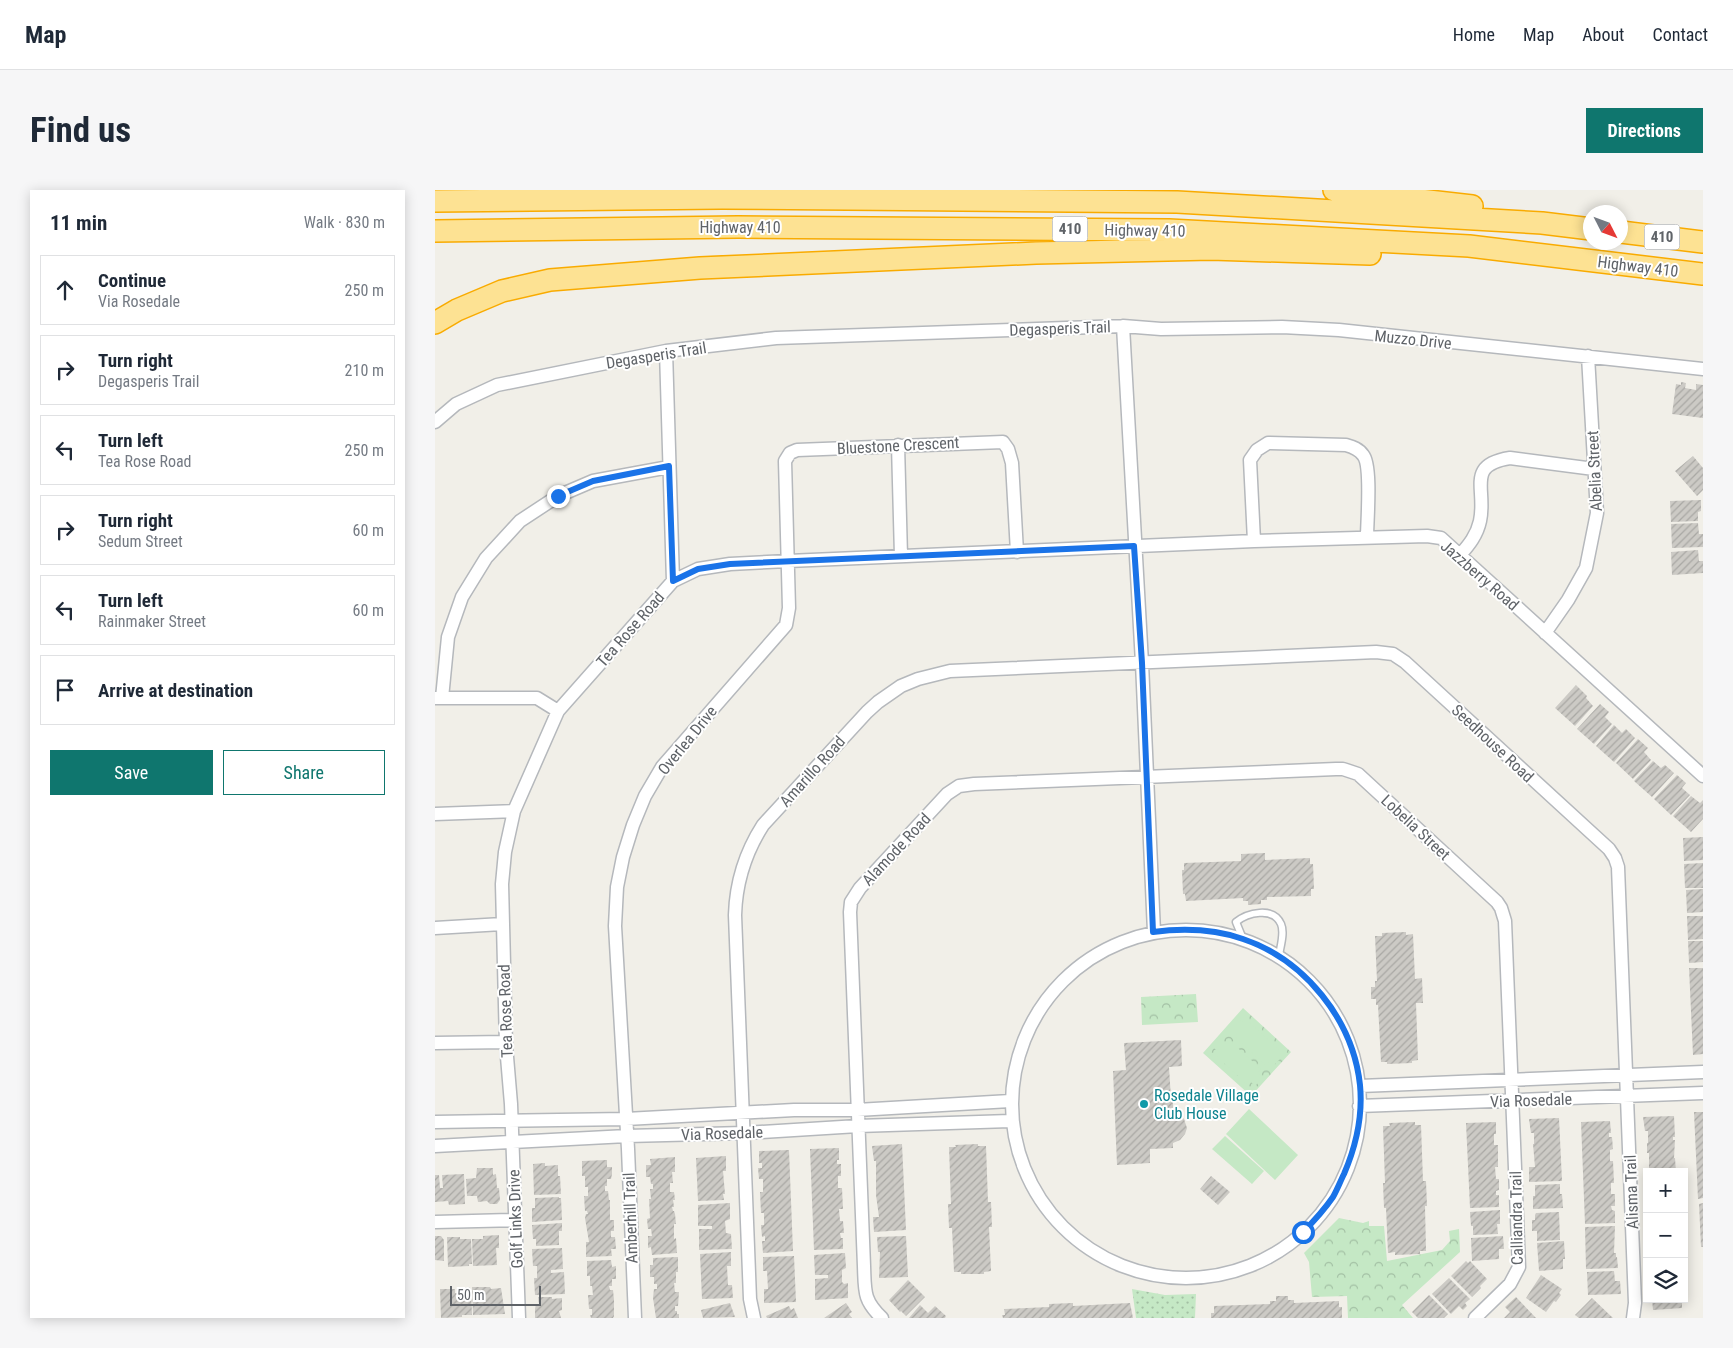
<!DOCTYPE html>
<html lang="en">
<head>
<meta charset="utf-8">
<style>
  body { margin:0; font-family:"Roboto Condensed",sans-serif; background:#f6f6f7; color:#1f2937 }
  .controls { position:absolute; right:15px; bottom:15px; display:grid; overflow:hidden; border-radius:0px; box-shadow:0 2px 12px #0003 }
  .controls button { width:45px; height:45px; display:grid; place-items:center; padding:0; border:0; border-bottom:1px solid #e0e1e3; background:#fff; color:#1f2937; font:25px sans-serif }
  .compass { position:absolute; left:1148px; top:15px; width:45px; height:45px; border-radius:50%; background:#fff; box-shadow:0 2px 12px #0003; rotate:132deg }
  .scale { position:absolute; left:15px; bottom:12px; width:91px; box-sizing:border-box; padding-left:5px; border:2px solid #5f6368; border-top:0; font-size:14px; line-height:18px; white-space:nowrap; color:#5f6368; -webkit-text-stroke:4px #fff; paint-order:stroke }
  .stop { position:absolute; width:15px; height:15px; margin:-11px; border:4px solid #1a73e8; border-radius:50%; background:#fff }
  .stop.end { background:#1a73e8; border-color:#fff; box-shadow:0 1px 5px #0008 }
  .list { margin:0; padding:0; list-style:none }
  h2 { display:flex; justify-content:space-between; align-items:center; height:65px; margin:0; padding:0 20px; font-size:21px }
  h2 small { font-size:16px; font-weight:400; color:#747a83 }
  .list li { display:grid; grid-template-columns:32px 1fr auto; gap:15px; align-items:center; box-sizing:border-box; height:70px; margin:0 10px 10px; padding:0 10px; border:1px solid #e0e1e3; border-radius:0px }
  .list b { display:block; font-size:19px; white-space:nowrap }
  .list p { margin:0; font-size:16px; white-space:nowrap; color:#747a83 }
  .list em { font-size:16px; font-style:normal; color:#747a83 }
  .actions { display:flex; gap:10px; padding:15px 20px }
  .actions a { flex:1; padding:11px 0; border:1px solid #0f766e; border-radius:0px; text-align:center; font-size:18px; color:#0f766e }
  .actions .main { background:#0f766e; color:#fff }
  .icon { flex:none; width:28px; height:28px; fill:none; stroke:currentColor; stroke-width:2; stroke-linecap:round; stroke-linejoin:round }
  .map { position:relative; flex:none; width:1268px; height:1128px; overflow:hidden; border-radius:0px }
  header { display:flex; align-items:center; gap:30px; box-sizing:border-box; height:70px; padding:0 25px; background:#fff; border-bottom:1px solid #e0e1e3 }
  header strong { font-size:24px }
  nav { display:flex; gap:28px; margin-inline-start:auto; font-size:18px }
  .intro { display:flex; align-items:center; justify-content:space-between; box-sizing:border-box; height:120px; padding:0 30px }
  h1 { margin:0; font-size:35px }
  .button { padding:12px 22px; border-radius:0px; background:#0f766e; color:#fff; font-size:18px; font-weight:700 }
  main { display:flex; gap:30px; padding:0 30px }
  aside { flex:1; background:#fff; border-radius:0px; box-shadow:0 2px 12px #0003 }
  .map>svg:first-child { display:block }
  .grass { fill:url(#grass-dots) }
  .forest { fill:url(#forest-crowns) }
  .pitch { fill:#c5e8c5 }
  .building { fill:url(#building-hatch) }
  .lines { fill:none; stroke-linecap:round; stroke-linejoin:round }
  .lane-casing { stroke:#b5b8bc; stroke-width:9 }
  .street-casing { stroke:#b5b8bc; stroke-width:15 }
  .highway-casing { stroke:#f9ab00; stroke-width:24 }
  .lane { stroke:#fff; stroke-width:6 }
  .street { stroke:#fff; stroke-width:12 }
  .highway { stroke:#fde293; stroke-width:21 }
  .route { stroke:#1a73e8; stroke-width:6 }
  .culture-dot { fill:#0f9aa8; stroke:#fff; stroke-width:2 }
  .labels { text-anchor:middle; stroke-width:4; stroke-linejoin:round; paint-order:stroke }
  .shield { fill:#fff; stroke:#8f9295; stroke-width:1 }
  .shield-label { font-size:15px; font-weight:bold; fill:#5f6368 }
  .street-label { font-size:16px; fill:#5f6368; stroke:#fff }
  .culture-label { font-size:16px; fill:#0d838f; stroke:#fff; text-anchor:start }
</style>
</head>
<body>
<header>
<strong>Map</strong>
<nav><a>Home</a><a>Map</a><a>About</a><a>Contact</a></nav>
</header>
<div class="intro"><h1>Find us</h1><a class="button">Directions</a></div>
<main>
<aside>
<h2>11 min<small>Walk · 830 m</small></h2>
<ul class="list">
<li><svg class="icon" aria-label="ahead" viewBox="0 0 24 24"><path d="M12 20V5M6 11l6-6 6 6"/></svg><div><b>Continue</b><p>Via Rosedale</p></div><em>250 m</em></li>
<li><svg class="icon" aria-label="right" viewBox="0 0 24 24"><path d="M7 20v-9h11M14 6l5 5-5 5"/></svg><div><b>Turn right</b><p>Degasperis Trail</p></div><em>210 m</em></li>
<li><svg class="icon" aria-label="left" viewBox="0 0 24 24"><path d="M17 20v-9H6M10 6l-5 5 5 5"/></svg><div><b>Turn left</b><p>Tea Rose Road</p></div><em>250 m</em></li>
<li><svg class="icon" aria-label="right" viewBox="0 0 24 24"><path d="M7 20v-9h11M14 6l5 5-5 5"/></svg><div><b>Turn right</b><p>Sedum Street</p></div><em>60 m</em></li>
<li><svg class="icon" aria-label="left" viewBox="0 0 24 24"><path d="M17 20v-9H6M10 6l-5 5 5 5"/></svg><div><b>Turn left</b><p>Rainmaker Street</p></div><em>60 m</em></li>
<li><svg class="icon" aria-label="arrive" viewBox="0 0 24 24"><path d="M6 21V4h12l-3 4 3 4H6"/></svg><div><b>Arrive at destination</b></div></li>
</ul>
<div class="actions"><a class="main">Save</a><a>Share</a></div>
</aside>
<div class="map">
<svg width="1268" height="1128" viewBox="0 0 1268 1128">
  <defs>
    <pattern id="grass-dots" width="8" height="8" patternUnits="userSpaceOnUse" patternTransform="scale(1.25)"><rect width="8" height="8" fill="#c5e8c5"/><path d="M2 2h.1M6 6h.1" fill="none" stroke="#a3c0a4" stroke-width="1.8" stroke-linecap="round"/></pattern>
    <pattern id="forest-crowns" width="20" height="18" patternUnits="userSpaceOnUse" patternTransform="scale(1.25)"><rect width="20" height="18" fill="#c5e8c5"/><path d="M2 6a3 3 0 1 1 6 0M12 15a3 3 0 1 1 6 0" fill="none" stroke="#a3c0a4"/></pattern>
    <pattern id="building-hatch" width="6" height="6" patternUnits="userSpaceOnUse" patternTransform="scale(1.25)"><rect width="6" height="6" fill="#cccac5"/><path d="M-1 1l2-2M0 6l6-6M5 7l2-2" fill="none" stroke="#a9a8a4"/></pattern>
  </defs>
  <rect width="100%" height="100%" fill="#f1efe8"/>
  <path class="grass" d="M697 1099 730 1105 761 1104 760 1128H701Z"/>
  <path class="forest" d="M761 804 763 832 707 835 706 807Z
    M808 818 856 862 816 906 768 863Z
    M904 1028 928 1033 934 1031V1036H949L952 1071 1007 1060 1015 1051 1014 1041 1024 1039 1025 1062 967 1115 978 1128H913L912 1106 877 1107 874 1072 869 1063Z"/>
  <path class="pitch" d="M804 829 809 833 812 830 844 860 841 863 846 868 838 876 833 872 830 875 798 845 801 842 796 837Z
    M786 849 790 853 794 850 826 879 823 883 828 887 820 896 815 891 812 894 780 865 783 862 778 857Z
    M814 919 863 965 840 990 791 944Z
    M790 946 829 981 817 994 777 959Z"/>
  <path class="building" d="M1246 192 1251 193 1250 198 1261 200V194L1268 195V228L1237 224 1241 194 1246 195Z
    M1258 266 1268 278V300L1262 306 1240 281Z
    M1266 310V321L1263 322V331L1236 332 1235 311Z
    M1263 333 1264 344H1268V357L1237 358 1236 334Z
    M1263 360 1264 371H1268V383L1237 385 1236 362Z
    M1141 495 1152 506 1151 508 1158 516 1140 536 1120 518Z
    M1165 514 1174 522 1170 527 1177 534 1159 554 1142 539Z
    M1179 535 1187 543 1191 539 1200 548 1179 572 1161 556Z
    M1203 549 1213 558 1209 562 1216 570 1198 589 1181 573Z
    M1218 571 1226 578 1230 575 1239 583 1217 607 1199 591Z
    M1242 585 1251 593 1247 598 1255 605 1236 625 1219 609Z
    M1256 606 1265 613 1268 610V629L1256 642 1238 626Z
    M1268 647V670L1249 671 1248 648Z
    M830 663V670L875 668V674H878L879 699H876V706L832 707V710H826V714L813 715V711H808V708L751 711 750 704H748L747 680H749V673L806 671V664Z
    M1268 673V698H1250L1249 674Z
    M1268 699V722L1252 723 1251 700Z
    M1252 726H1268V749L1253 750Z
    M971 742V745L978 744 980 789 987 788 988 813H981L983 870 977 871V873L952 874V872H946L943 815H941V809H936V797H940V791H942L940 746H947V743Z
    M1253 751H1268V772L1254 773Z
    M1254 778H1268V864L1258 865Z
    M746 850 747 876 734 877 736 909H738V919H736V922L745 924 749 929 752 938 750 944 745 950 738 953V958L715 959V973L682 975 678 881 691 880 689 853Z
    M1259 922H1268V1008L1263 1009Z
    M1239 926 1240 947H1238V950H1240L1239 968H1240L1241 982H1214V963H1212V953H1213V941H1210L1208 927Z
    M1124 928 1127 991 1094 992V977H1100L1098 954H1099V943H1096L1094 929Z
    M1175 931 1176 943H1174V947H1177L1178 959 1175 960V971H1178L1179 993H1176V1004H1180V1016H1176L1177 1020 1180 1021V1033L1150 1034 1146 932Z
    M980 932V935H986L988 991H991L992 1016H990L991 1061H985V1064L960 1065V1062L953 1063 951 1018H949L948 993H950L948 936H955L954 933Z
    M1061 932V944H1059V955H1063V977H1060L1061 989H1064V1000L1061 1001V1005H1064V1017L1035 1018 1031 933Z
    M467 954 471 1040 439 1042 438 1027H444L441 1005V971H439L437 956Z
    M543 954V956H551L553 1012H556L557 1037H554L556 1081 549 1082V1084H526V1082H519L517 1038H514L513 1014H516L514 957H521L520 955Z
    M404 958V970H402V974H406V986H403V998H407L408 1019H404L405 1031H408L409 1043H405L406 1048H408V1059L379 1060 375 959Z
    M354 960 358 1061 328 1063 327 1051H330V1046L327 1047 326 1035H329V1023H326L325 1002H328V989H324L323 978H327V973H324V961Z
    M291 966V981H288L290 1004H288L289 1010 263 1011 261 968Z
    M240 967V982H237L238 993H235V1002H239L240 1010H238L239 1017H237L238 1021H239L240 1024 241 1034H239V1049L241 1048 242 1063 217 1065 216 1057 213 1058V1046H217L216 1039H213L212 1029 215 1028 214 1009H216L215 999H218V994H216L215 987H211V975H216L215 969Z
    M172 970V977H177V984L176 989H172V996H170V1001H173L174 1010H175V1030H179V1041H176V1047H180L181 1059H176L177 1066 151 1067V1052H154L150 1028 151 1024H153L152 1021H150L149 1006H153V997H150V986H147V971Z
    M110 973V976L123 975V986H125L126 1004 99 1005 98 974Z
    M42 978H58V985L61 984 62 998H64L65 1010 62 1014H55L52 1011 43 1012 42 1006H32L31 989 41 988Z
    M29 984 30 1014 14 1015 13 1011 0 1012V985H4L5 998H8L7 985Z
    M776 986 795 1002 783 1015 765 999Z
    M1125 994V1004H1127L1128 1018 1098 1019V1006H1100V995Z
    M124 1007V1008H126L127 1030 97 1032V1018H100V1008Z
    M295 1013V1029L290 1031 291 1043 296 1044 297 1059 264 1060V1039H277V1036H263V1015Z
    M1268 1013V1057H1266L1264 1014Z
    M1065 1020V1034H1062L1063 1044 1038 1045V1036H1036L1035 1022Z
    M1124 1022 1125 1050 1102 1051V1041H1097V1030H1100V1025L1101 1023Z
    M127 1033V1041H124V1055L101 1056V1049H98L97 1035Z
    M1180 1036 1179 1063H1181V1067H1182L1183 1078 1151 1079 1150 1037Z
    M64 1045V1058H61L62 1075 38 1076 37 1049H48V1046Z
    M0 1046H6L9 1050V1071L0 1070Z
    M471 1046 473 1087 444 1088 445 1062H443L442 1047Z
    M1068 1046 1069 1059H1064V1069L1037 1071 1036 1048Z
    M12 1047H25V1049H36L37 1074H34V1076L13 1077Z
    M1129 1051 1130 1069H1128V1079L1104 1081 1102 1053Z
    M127 1058 128 1079 116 1080V1083L129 1082 130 1104 100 1105 99 1088H102V1076H98L97 1059Z
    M296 1062V1076H292L293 1095H297L298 1108 267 1109 265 1064Z
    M410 1063 411 1078 407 1080V1092L409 1094 413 1093V1108L380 1110V1089L393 1088V1085H380L379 1065Z
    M359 1066 361 1112 329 1113V1099H333L332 1081H328V1067Z
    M243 1067V1082H241V1093H239L240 1102H244L243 1116H240V1121H242V1124H244V1128H221L218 1108 219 1099H222V1094H219V1087H215V1075H218V1068Z
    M176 1070 177 1077 181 1076V1089H177V1096H174L175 1100H178L179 1110V1126L178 1128H156L155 1125H157V1119H154L153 1105H158L157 1096H155V1086H152V1071Z
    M1031 1071 1033 1073 1035 1071 1052 1089 1045 1096 1046 1098 1037 1107 1016 1086Z
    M1179 1081 1180 1091H1185L1186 1104 1153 1105 1152 1082Z
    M1106 1085 1127 1099 1124 1103 1126 1105 1121 1112 1119 1111 1111 1122 1091 1108Z
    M1014 1088 1035 1109 1030 1113 1032 1116 1028 1120 1024 1116 1016 1124 997 1104Z
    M473 1090 490 1107 471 1126 466 1121 465 1122 454 1110Z
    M34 1097 36 1099 37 1125H27V1127L6 1128 5 1099H20V1103H27L28 1098Z
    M37 1097H55L56 1099 66 1098 70 1124 38 1125Z
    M994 1105 1013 1124 1009 1128H983L977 1122Z
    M841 1106H853V1110H859V1113L904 1111V1117H907V1128H776V1123H779V1116L835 1114V1111H841Z
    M103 1107H117V1109L127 1108V1120L124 1121 126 1128H100V1119L101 1114H104Z
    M1081 1107 1101 1128H1069L1075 1122 1070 1117Z
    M1157 1108 1178 1128H1144L1140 1125Z
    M1217 1109H1247V1118L1218 1120Z
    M295 1113 300 1127 268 1128 266 1120Z
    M411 1113 417 1122 414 1124 417 1128H389Z
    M638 1113V1116L695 1113 698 1128H568L567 1125H570L569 1119 614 1117V1114Z
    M485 1115 493 1123 500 1116 511 1126 510 1128H474Z
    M354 1116 356 1120 359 1118 363 1128H332L331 1126Z"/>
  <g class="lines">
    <g class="lane-casing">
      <path id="lane" d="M808 749 801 732C812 723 838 716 846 734 850 743 845 757 844 766"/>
    </g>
    <g class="street-casing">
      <path id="street" d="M688 136 707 473 719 742
        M231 161 238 391
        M0 232 21 214 62 195 231 161 341 148 688 136 726 139 847 137 904 140 1268 179
        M463 255 466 366
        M819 351 815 270 822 260 833 253 911 255C918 257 924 259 928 265 937 275 932 332 932 347
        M1025 365C1034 355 1042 345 1045 331 1052 299 1030 275 1075 268L1159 279
        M1110 443 1133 410 1151 378 1162 323 1153 166
        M0 508H102L123 521
        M7 508 13 447 27 407 51 368 85 331 123 306 158 291 234 277
        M0 624 79 621
        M0 738 67 734
        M577 914a174 174 0 1 1 348 0a174 174 0 1 1-348 0Z
        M0 853 71 852
        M925 896 1268 882
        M924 916 1268 903
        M0 932 191 929 359 920H422L575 911
        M0 956 192 946 309 943 423 936 575 931
        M0 1032 80 1030
        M84 1128 76 914 71 855 67 694 70 662 79 621 123 521 238 391 263 379 295 374 353 371 819 351 992 346 1006 348 1268 586
        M200 1128 193 959 180 736 182 697 188 667 198 635 210 606 227 577 351 435 354 418 350 271 355 263 362 260 568 252 573 259 577 273 582 362
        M319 1128 315 1109 300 725C301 692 310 663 328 635L432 522 443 512 466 496 483 489 515 481 941 462 958 464 970 472 1174 659 1180 668 1183 677 1200 1113 1198 1128
        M447 1128C428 1110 430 1101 429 1076L415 722 416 712 425 698 512 604 524 596 539 594 901 579H908L923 584 1062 712 1066 718 1070 731 1084 1077 1075 1094 1040 1128"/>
    </g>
    <g class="highway-casing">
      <path id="highway" d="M899 0 1037 16
        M0 11 287 8 742 12 1107 33 1156 39
        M0 41 303 37 734 40 1034 56 1268 84
        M1186 42 1268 52
        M0 133 22 120 67 101 115 90 265 78 601 63 776 59 935 64"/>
    </g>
    <use href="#lane" class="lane"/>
    <use href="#street" class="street"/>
    <use href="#highway" class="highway"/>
  </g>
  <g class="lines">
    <path class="route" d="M123 306 158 291 234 276 238 391 263 379 295 374 699 356 707 473 718 742C749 738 779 739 808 749 870 770 918 830 925 895 928 926 921 956 909 984 905 992 902 1000 898 1007 889 1020 879 1031 868 1042"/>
  </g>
  <circle class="culture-dot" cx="709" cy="914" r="5"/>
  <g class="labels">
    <g class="shield">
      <rect x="617.5" y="26.5" width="35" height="25" rx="4"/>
      <rect x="1209.5" y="34.5" width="35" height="25" rx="4"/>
    </g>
    <g class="shield-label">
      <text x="635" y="44">410</text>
      <text x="1227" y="52">410</text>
    </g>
    <g class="street-label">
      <text x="305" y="43">Highway 410</text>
      <text transform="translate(710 40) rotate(1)" y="6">Highway 410</text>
      <text transform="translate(1203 76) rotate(7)" y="6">Highway 410</text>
      <text transform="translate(625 138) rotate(-2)" y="6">Degasperis Trail</text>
      <text transform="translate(978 149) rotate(6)" y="6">Muzzo Drive</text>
      <text transform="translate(221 165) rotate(-9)" y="6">Degasperis Trail</text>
      <text transform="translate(463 255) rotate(-3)" y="6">Bluestone Crescent</text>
      <text transform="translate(1159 281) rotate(-93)" y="6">Abelia Street</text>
      <text transform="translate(1045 385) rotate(41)" y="6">Jazzberry Road</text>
      <text transform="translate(195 439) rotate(-49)" y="6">Tea Rose Road</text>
      <text transform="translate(252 550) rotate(-51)" y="6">Overlea Drive</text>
      <text transform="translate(1058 553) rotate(43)" y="6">Seedhouse Road</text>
      <text transform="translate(377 581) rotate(-48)" y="6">Amarillo Road</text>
      <text transform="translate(981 637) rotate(43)" y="6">Lobelia Street</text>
      <text transform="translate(461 659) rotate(-47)" y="6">Alamode Road</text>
      <text transform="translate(70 821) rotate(-92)" y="6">Tea Rose Road</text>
      <text transform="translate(1096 910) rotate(-2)" y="6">Via Rosedale</text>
      <text transform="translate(287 943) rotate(-2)" y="6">Via Rosedale</text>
      <text transform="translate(1196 1002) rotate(-92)" y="6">Alisma Trail</text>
      <text transform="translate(195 1028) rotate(-92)" y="6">Amberhill Trail</text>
      <text transform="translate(1081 1028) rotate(-91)" y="6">Calliandra Trail</text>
      <text transform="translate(80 1029) rotate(-92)" y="6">Golf Links Drive</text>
    </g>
    <g class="culture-label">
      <text x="719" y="911">Rosedale Village<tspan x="719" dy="18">Club House</tspan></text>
    </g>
  </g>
</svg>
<div class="controls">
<button>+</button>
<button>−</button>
<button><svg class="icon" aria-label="layers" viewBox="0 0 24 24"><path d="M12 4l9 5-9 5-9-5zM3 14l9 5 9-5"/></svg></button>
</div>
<svg class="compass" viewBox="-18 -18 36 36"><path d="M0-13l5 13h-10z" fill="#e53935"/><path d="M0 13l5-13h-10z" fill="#747a83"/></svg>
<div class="scale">50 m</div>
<div class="stop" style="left:868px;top:1042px"></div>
<div class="stop end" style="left:123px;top:306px"></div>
</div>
</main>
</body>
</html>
